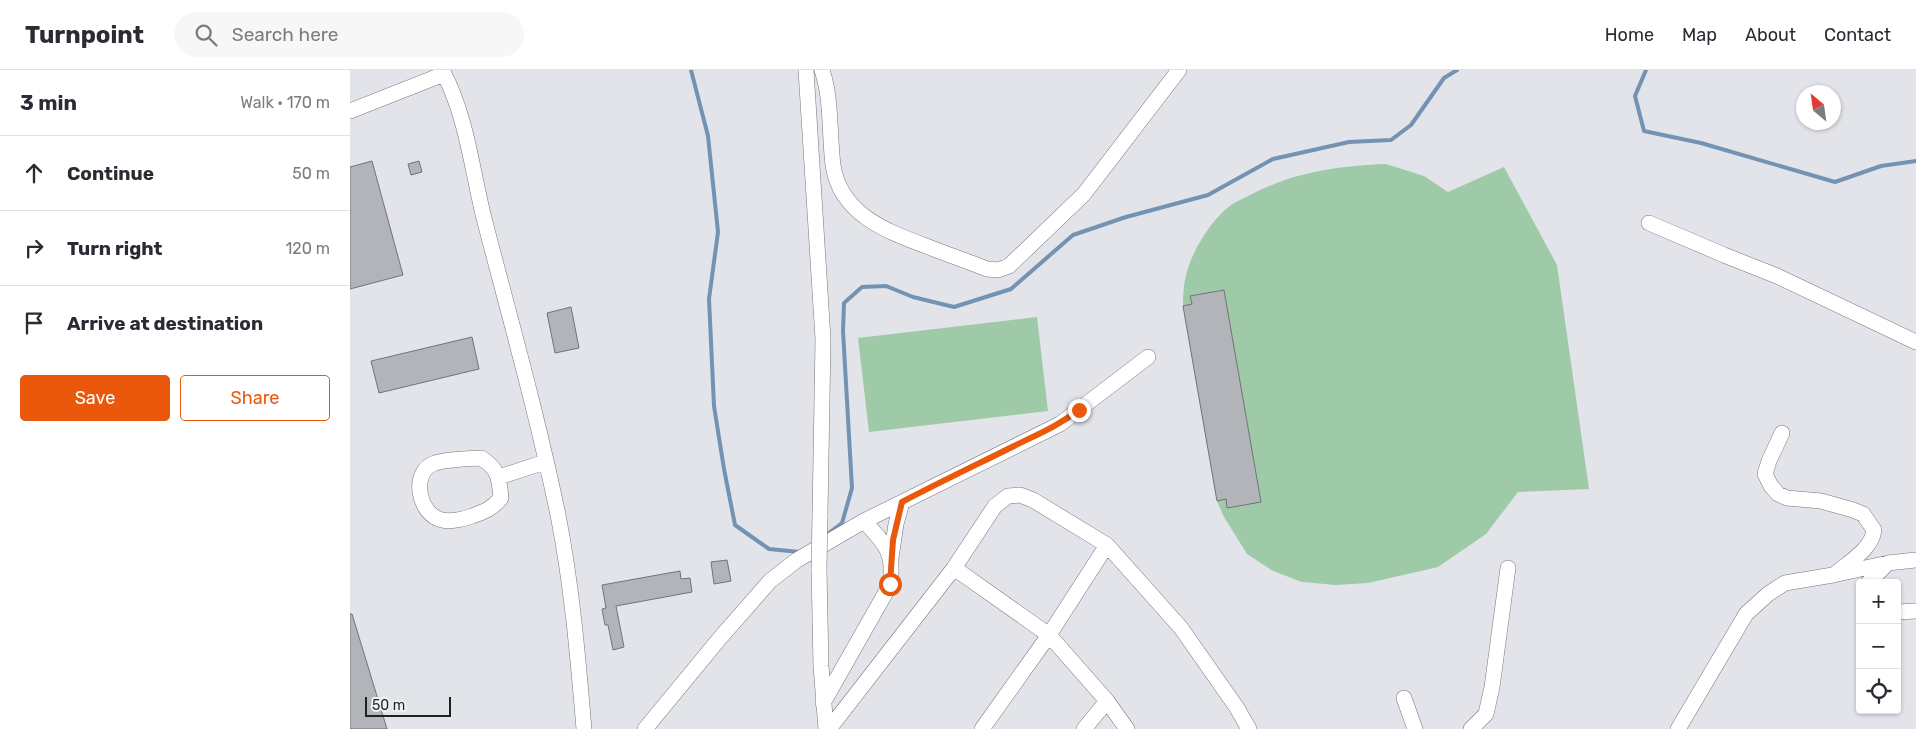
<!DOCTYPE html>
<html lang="en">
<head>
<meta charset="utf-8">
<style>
  body { margin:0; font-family:Rubik,sans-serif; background:#f7f7f7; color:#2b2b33 }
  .controls { position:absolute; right:15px; bottom:15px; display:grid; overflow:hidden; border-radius:5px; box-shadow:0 1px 4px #0004 }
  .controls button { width:45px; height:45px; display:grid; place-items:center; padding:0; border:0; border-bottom:1px solid #e1e1e2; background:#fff; color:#2b2b33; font:25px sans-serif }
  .compass { position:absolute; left:1446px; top:15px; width:45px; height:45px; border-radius:50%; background:#fff; box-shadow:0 1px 4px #0004; rotate:331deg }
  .scale { position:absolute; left:15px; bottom:12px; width:86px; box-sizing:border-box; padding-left:5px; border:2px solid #1f2022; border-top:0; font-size:14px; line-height:18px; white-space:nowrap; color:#1f2022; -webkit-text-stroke:4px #eff1f7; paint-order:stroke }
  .stop { position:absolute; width:15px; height:15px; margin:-11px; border:4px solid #ea580c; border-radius:50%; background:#fff }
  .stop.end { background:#ea580c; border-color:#fff; box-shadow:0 1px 5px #0008 }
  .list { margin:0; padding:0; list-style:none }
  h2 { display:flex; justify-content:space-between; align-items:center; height:65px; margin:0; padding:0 20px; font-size:21px }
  h2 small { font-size:16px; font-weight:400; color:#7c7c81 }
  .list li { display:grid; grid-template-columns:32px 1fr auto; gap:15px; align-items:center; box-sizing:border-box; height:75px; padding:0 20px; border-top:1px solid #e1e1e2 }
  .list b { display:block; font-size:19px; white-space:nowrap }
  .list em { font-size:16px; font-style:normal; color:#7c7c81 }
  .actions { display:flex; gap:10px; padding:15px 20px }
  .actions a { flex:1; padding:11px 0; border:1px solid #ea580c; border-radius:5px; text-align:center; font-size:18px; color:#ea580c }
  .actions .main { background:#ea580c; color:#fff }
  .icon { flex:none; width:28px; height:28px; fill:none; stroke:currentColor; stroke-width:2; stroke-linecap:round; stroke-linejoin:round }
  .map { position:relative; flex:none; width:1566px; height:659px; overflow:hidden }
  header { display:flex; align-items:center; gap:30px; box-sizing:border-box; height:70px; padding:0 25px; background:#fff; border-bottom:1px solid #e1e1e2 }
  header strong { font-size:24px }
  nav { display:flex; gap:28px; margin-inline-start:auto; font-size:18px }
  .search { width:350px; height:45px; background:#f7f7f7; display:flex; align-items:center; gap:12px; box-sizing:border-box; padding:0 18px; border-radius:28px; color:#7c7c81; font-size:19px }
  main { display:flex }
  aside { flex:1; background:#fff }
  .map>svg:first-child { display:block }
  .green { fill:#9ecaa8 }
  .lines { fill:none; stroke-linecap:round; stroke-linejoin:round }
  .stream { stroke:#7492b2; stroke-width:4 }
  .building { fill:#b2b4ba; stroke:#727379 }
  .minor-casing { stroke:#76777d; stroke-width:16 }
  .minor { stroke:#fff; stroke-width:15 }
  .minor-bridge-casing { stroke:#76777d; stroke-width:16; stroke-linecap:butt }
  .minor-bridge { stroke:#fff; stroke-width:15 }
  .route { stroke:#ea580c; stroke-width:6 }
</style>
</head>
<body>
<header>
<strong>Turnpoint</strong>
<div class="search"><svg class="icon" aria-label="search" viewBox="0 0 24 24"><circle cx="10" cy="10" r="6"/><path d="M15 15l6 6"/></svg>Search here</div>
<nav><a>Home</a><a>Map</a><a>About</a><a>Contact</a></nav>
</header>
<main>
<aside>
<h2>3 min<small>Walk · 170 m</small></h2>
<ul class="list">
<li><svg class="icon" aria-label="ahead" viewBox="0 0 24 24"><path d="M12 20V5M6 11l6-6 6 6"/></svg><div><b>Continue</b></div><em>50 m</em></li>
<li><svg class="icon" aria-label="right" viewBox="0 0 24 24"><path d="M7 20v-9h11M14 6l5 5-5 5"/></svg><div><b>Turn right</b></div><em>120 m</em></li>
<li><svg class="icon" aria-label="arrive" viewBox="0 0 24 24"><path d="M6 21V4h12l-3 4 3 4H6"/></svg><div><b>Arrive at destination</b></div></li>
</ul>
<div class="actions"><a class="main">Save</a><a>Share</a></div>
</aside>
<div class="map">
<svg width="1566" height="659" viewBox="0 0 1566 659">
  <rect width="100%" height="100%" fill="#e2e4ea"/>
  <path class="green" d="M1036 94 1074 106 1098 122 1154 97 1207 195 1239 419 1168 422 1136 464 1088 497 1018 513 986 515 952 512 923 501 897 484 874 447 867 431 833 236C833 212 836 199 847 177 855 163 866 146 880 136 886 131 893 129 900 125 944 102 987 96 1036 94Z
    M687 247 698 341 519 362 508 268Z"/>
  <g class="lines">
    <path class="stream" d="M341 0 358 66 368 162 359 229 364 336 374 399 385 455 419 479 450 482
      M1296 0 1285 26 1294 61 1351 73 1485 112 1531 96 1566 91
      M475 466 492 453 502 418 493 261 494 233 512 217 536 216 563 227 604 237 661 219 723 165 776 147 858 125 923 89 999 72 1041 70 1061 55 1094 8 1107 0"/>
  </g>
  <path class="building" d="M22 91 53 205 0 219V97Z
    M69 91 72 102 61 105 58 94Z
    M874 220 911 432 877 438 876 429 867 431 833 236 842 234 840 226Z
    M221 237 229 278 205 283 197 243Z
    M122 267 129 299 29 323 21 291Z
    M377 490 381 511 364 514 361 492Z
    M330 501 331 509 340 508 342 522 266 536 274 577 263 580 258 555H255L252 539 256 538 252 515Z
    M0 544H2L37 659H0Z"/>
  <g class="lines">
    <g class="minor-casing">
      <path id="minor" d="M92 0C118 48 122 104 136 156 161 252 188 348 208 445 222 516 228 588 234 659
        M456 0 473 269 470 446
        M472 0C482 30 479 63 483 95 490 144 536 161 576 176 596 184 617 191 637 199L648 200 659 196 734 124 829 0
        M0 41 94 4
        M1299 153 1374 185 1427 206 1566 272
        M1432 363 1419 391 1415 404 1421 416 1428 424 1437 428 1471 431 1503 440 1513 444 1524 460C1522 479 1499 492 1485 504
        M131 388C149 399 149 408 151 428 143 438 134 442 122 446 115 449 100 452 92 450 68 445 60 401 85 393 99 389 117 389 131 388Z
        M149 407 195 392
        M541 488 546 454 552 432
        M604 498 699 565 757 631 777 659
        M469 499 471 596 476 659
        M1518 513 1538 493
        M1547 542 1566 541
        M1054 628 1065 659
        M473 633 540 515C545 482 535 474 514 451
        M295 659 370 568 420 511 447 490 514 451 710 354 798 287
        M479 659 604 498 645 436 658 426 670 425 683 430 757 475 831 558 887 638 899 659
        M632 659 699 565 757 475
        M734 659 757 631
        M1121 659 1136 644 1142 617 1158 498
        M1328 659 1396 544 1418 524 1435 513 1483 505 1538 493 1566 490"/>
    </g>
    <use href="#minor" class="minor"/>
    <g class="minor-bridge-casing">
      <path id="minor-bridge" d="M469 499 470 446"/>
    </g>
    <use href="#minor-bridge" class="minor-bridge"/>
  </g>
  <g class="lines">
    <path class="route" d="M540 514 543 470 552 432C588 413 626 395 662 377 688 364 706 357 729 340"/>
  </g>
</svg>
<div class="controls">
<button>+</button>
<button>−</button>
<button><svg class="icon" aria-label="locate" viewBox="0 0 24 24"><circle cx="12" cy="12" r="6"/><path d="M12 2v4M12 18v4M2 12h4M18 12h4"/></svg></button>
</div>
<svg class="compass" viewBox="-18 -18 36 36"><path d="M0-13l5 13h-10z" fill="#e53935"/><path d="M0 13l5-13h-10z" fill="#7c7c81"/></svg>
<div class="scale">50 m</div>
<div class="stop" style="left:540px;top:514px"></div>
<div class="stop end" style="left:729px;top:340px"></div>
</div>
</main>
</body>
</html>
